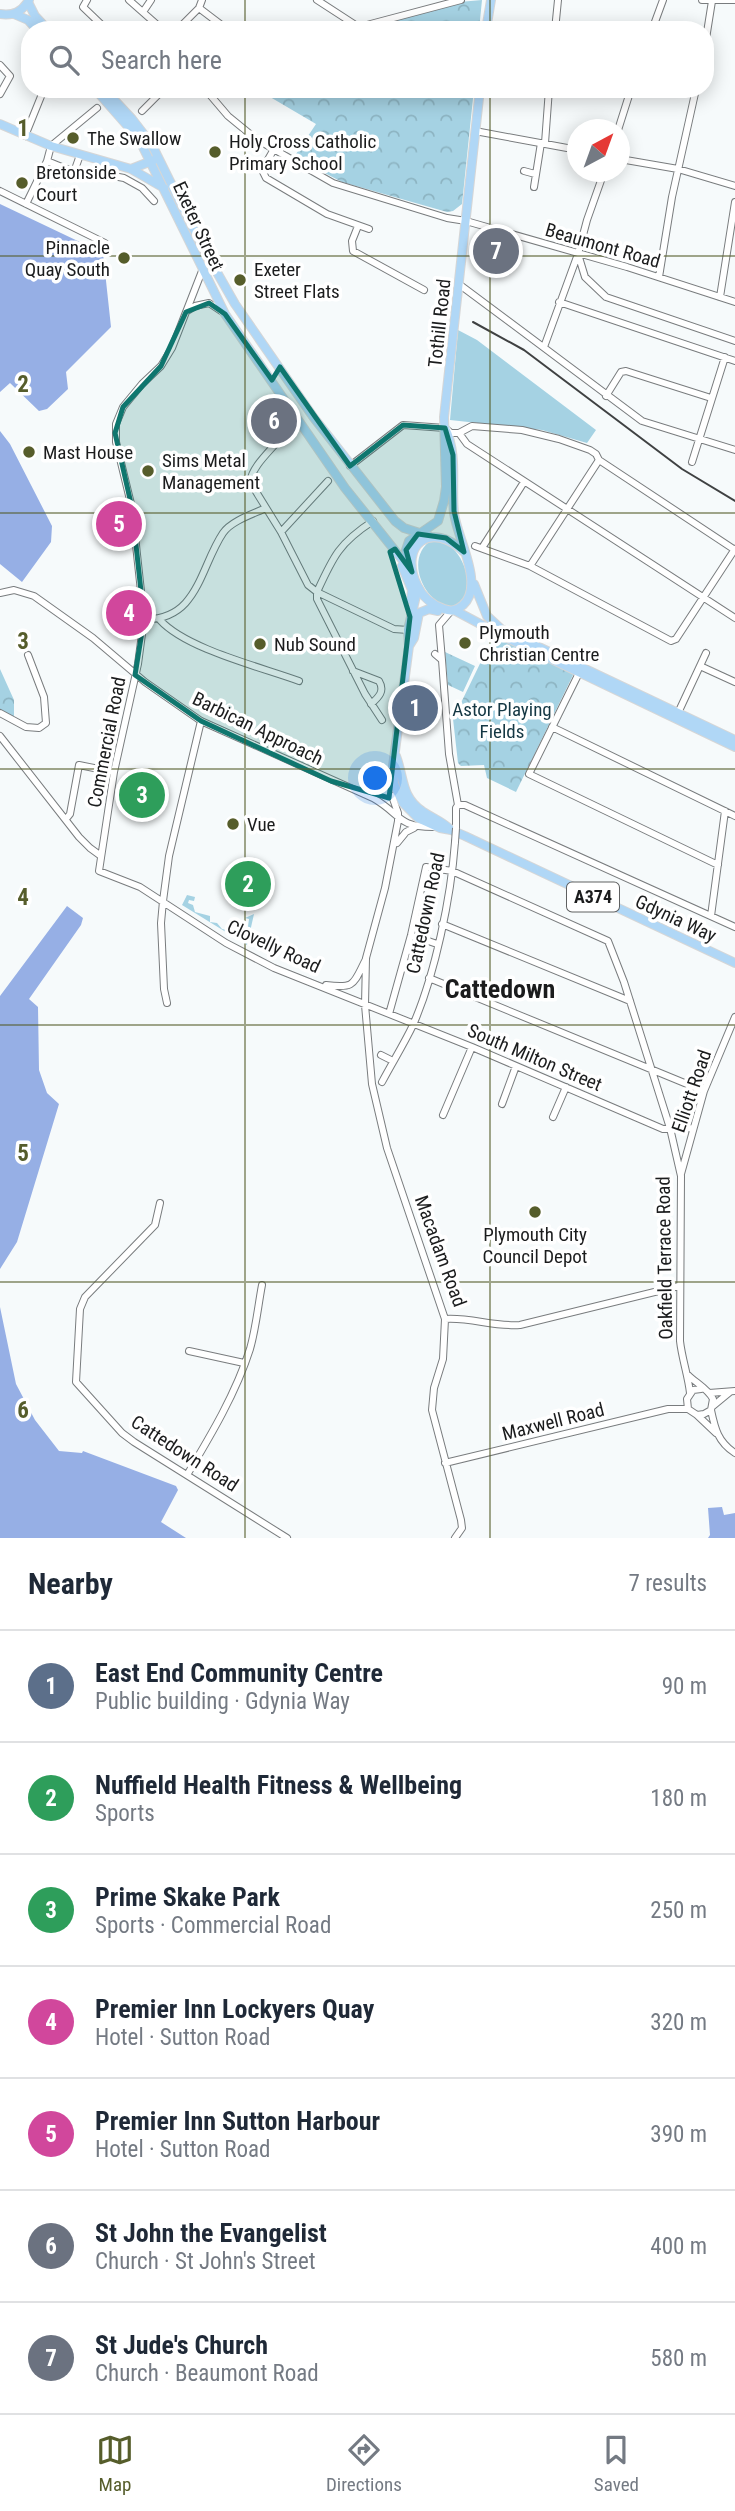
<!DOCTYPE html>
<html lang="en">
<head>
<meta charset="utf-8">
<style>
  body { margin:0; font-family:"Roboto Condensed",sans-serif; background:#f2f2f3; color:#1f2937 }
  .compass { position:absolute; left:567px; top:119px; width:63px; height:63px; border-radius:50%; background:#fff; box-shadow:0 4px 18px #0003; rotate:41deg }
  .you { position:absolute; left:376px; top:779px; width:24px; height:24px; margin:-18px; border:5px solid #fff; border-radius:50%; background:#1a73e8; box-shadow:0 0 0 10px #1a73e833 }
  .badge { display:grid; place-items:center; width:46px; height:46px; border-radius:50%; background:#565d2b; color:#fff; font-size:23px; font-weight:700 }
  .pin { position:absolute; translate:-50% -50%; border:4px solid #fff; box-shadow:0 2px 7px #0006 }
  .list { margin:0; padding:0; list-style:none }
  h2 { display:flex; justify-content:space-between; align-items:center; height:91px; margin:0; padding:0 28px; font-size:30px }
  h2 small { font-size:23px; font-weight:400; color:#747a83 }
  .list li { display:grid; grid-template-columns:46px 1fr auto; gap:21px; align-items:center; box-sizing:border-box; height:112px; padding:0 28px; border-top:2px solid #e0e1e3 }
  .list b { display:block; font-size:26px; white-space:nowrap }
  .list p { margin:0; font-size:23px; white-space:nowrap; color:#747a83 }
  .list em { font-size:23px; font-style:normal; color:#747a83 }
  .icon { flex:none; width:38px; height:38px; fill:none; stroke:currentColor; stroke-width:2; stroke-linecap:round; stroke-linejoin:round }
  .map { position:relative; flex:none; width:735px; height:1538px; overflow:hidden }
  .search { position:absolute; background:#fff; box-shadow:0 4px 18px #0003; left:21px; right:21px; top:21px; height:77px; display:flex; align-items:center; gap:18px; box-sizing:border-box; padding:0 24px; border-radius:28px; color:#747a83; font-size:26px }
  .sheet { height:875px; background:#fff }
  nav { display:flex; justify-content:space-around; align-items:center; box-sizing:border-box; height:98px; border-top:2px solid #e0e1e3; background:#fff; font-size:19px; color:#747a83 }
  nav a { display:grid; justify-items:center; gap:4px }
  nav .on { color:#565d2b }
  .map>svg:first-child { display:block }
  .grass { fill:#a5d2e3 }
  .forest { fill:url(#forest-crowns) }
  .water { fill:#96afe5 }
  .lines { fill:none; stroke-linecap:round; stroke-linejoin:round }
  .minor-casing { stroke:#797c7e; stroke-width:8 }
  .major-casing { stroke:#d6d6d6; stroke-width:10 }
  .minor { stroke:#fff; stroke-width:6 }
  .major { stroke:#b0d7f6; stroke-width:8 }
  .rail { stroke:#3f4142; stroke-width:2 }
  .minor-bridge-casing { stroke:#797c7e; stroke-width:8; stroke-linecap:butt }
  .minor-bridge { stroke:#fff; stroke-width:6 }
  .marked { fill:#0f766e; fill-opacity:0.2; stroke:#0f766e; stroke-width:5; stroke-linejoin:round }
  .grid { fill:none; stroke:#565d2b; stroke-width:2; stroke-opacity:0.55 }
  .poi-dot { fill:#565d2b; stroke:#fff; stroke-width:2.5 }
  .labels { text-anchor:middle; stroke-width:7; stroke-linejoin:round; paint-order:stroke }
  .shield { fill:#fff; stroke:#5f6061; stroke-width:2 }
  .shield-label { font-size:18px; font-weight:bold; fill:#1b1c1d }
  .poi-label { font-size:19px; fill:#1b1c1d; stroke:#fff; text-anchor:start }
  .street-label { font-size:19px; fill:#1b1c1d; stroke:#fff }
  .park-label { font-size:19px; fill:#143743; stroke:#fff }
  .district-label { font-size:26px; font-weight:bold; fill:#1b1c1d; stroke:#fff }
  .grid-label { font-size:23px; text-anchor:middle; font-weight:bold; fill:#565d2b; stroke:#fff; stroke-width:7; stroke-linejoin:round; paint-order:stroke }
</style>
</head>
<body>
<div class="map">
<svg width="735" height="1538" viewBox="0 0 735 1538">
  <defs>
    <pattern id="forest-crowns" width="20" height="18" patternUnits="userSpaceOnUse" patternTransform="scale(1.75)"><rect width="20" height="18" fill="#a5d2e3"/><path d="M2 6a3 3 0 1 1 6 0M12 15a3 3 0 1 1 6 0" fill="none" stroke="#8db4c2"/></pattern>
  </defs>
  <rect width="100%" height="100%" fill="#f6fafb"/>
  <path class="grass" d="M458 330 477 340 596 430 587 443 542 430 450 420Z
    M433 539C465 540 482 601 453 606 429 610 400 559 433 539Z
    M187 895 195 897 194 901 189 900 188 903 193 905 195 912 210 916V922L217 923 222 929 247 934 249 919 245 918 254 914 247 945 182 905Z"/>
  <path class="forest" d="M482 0 479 30H343L459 2Z
    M269 89H474L462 204 453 211 447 212 342 182 294 157 316 124 265 94Z
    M506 641 574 673 516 792 487 778 484 765 461 766 458 763 452 710 458 709 490 643 494 645 496 642Z
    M445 652 475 666 463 692 448 685Z
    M0 669 14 700V717L0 710Z"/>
  <path class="water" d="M0 204 103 253 111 327 66 372 68 389 47 409 39 411 10 383 0 392Z
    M0 431 10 444 52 526 51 542 22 582 0 564Z
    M67 906 83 918 81 925 29 999 38 1007 39 1070 47 1093 59 1104 17 1242 0 1269V996Z
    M0 1307 16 1384 35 1420 59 1451 82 1453 83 1451 176 1486 178 1490 161 1522 186 1538H0Z
    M722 1507 724 1515 735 1513V1538H708L710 1535 708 1508Z"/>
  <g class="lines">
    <g class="minor-casing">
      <path id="minor" d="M87 0 83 7 107 30
        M129 0 163 30
        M317 0 354 24 355 27
        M702 0H735
        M199 8 228 30
        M143 12 151 0
        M177 30 199 8 202 0
        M337 30 363 26 461 0
        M555 30 558 0
        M652 30 663 0
        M705 45 712 1
        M0 65 10 76 0 94
        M205 89 228 116 256 139 333 183 447 218 466 221 627 267 735 302
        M142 111 164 89
        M618 130 631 89
        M475 131 578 150
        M25 136 44 89
        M545 143 549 89
        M274 149 262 170 266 178 327 214 369 229
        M620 159 678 169 735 186
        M47 161 74 172 103 174 124 178 142 188 154 201
        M524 171 535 174
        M74 172 80 155
        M534 187 541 143
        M0 191 105 243
        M26 204 47 161 51 146 97 108
        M358 226 352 241 353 251 424 290
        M578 254 585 277 606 297 735 341
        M202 271 172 348 161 366 142 384 123 407 116 424V442L132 508 144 619 138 664 114 772 99 871 140 887 226 943 274 968 472 1047 663 1129 693 1128
        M659 277 672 197 696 89
        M460 285 642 421 735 450
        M720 297 735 202
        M559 302 735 361
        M187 311 195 306 209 303 224 313
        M544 347 578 254 587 220 604 172
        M606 396 621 372 626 371 711 398
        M459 433 467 444 735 618
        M278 441C268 453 252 467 250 482L281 532 308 585 317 592 394 629 408 630
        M692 462 725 357
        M350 466 403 425 445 428 451 433H459L472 426 522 430 559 439 590 450 596 454 599 460 735 550
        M281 532 328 481
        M475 546 530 566 671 641 676 639 735 549
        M482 548 524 482
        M530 566 599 460
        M317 592V599L365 694 382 720
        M317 592C333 557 339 543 373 521
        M0 593 14 590 34 596 93 638 145 682 201 721 373 798C401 814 397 827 433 827
        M144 619C198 621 200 567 223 533 231 521 253 514 266 508
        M160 620C186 649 261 667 299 681
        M435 654 442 660 449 754 458 805 456 808V828
        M442 660 439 625 451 611
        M700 666 735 682
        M353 671 379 681C385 691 379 697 371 704
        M579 673 529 774 718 865
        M0 713 26 727 39 728 46 723 44 697 28 655
        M678 713 706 653
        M552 727 735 816
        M0 736 79 837 90 848 101 856
        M392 796 398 813V821L385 888 366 958 365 1005 372 1084 387 1148 445 1319 443 1359 434 1388 432 1410 461 1520 462 1528 455 1538
        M458 805H465L735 927
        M66 819 70 814 79 765 114 772
        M397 843 406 832 414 828
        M711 916 725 811
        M442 924 630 1001
        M411 935 437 944
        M429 978 704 1091
        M326 985C356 989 353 984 366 959
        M167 1003 164 989 161 923 163 901 169 856 201 721
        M389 1014 411 935 426 867 452 871 608 941 624 982 670 1128 681 1176 680 1341C682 1359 688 1375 690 1393
        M381 1055 393 1061
        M382 1082C392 1063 404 1044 413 1025 435 975 451 897 455 842
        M502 1104 516 1066
        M443 1115 472 1047
        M553 1117 566 1087
        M681 1174 704 1091 735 1017
        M160 1203 155 1225 85 1297 80 1309 76 1382 122 1433 134 1442 287 1538
        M445 1319C470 1317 494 1327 520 1325L679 1286
        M189 1351 244 1363
        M688 1375C696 1383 708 1389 713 1399L711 1410 704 1414 697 1415 688 1409 687 1399 693 1390 701 1389
        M709 1393 735 1391
        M713 1406 730 1392
        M711 1410C715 1429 718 1442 735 1453
        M697 1415 716 1433
        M445 1463 668 1409H688
        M187 1475C211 1435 236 1393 250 1349 256 1328 258 1306 262 1285"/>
    </g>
    <g class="major-casing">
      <path id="major" d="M28 2 35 16 48 30
        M0 14C13 16 22 12 29 0
        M14 14 28 20 37 30
        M486 30 491 0
        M95 89 139 139 225 314 345 488 412 572
        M104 89 132 119 152 145 202 246 235 304 314 418 395 521 404 528 429 536
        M0 124 51 146 131 169 164 188
        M131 169 154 160
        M445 428C458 454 451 484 454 513 457 538 485 585 463 605 457 610 452 612 444 609 432 605 422 596 417 585 398 544 432 520 464 552
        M410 564 406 550 409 541 438 521 444 501 446 487 444 417 480 89
        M402 566 412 590 411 600
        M474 584 487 616 501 629 735 740
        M418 587 408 630 409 646 393 766 394 784 403 803 418 818 440 828 451 830 465 836 735 963
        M454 610 499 634 735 747
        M409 646 414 638 419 613 429 609 438 611
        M396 756C404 777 401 797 422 811 432 818 442 821 451 830"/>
    </g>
    <use href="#minor" class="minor"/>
    <use href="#major" class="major"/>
    <path class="rail" d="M473 322 524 350 682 469 735 501"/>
    <g class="minor-bridge-casing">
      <path id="minor-bridge" d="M455 842 456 828"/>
    </g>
    <use href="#minor-bridge" class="minor-bridge"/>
  </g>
  <path class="marked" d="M209 303 225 314 272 380 280 367 350 466 403 425 445 428 453 455 454 511 464 552 446 538 418 534 406 550 412 572 395 549 390 552 410 617 389 798 331 781 201 721 135 675 144 619 132 508 115 433 123 407 161 366 186 312Z"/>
  <path class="grid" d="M245 0V30M490 0V30M245 89V1538M490 89V1538M0 256H735M0 513H735M0 769H735M0 1025H735M0 1282H735"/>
  <g class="poi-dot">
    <circle cx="73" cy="138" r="7"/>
    <circle cx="215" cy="152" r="7"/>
    <circle cx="22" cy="183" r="7"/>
    <circle cx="124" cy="258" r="7"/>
    <circle cx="240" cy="280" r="7"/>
    <circle cx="29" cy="452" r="7"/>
    <circle cx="148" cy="471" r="7"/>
    <circle cx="465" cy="643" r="7"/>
    <circle cx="260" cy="644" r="7"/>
    <circle cx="233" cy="824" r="7"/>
    <circle cx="535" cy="1212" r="7"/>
  </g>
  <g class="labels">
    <rect class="shield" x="567" y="882.5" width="52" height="29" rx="5"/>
    <g class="shield-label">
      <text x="593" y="903">A374</text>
    </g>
    <g class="poi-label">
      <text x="87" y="145">The Swallow</text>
      <text x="229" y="148">Holy Cross Catholic<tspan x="229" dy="22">Primary School</tspan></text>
      <text x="36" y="179">Bretonside<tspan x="36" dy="22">Court</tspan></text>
      <text x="110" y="254" text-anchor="end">Pinnacle<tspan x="110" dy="22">Quay South</tspan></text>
      <text x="254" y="276">Exeter<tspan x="254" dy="22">Street Flats</tspan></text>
      <text x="43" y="459">Mast House</text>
      <text x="162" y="467">Sims Metal<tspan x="162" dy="22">Management</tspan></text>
      <text x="479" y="639">Plymouth<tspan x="479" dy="22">Christian Centre</tspan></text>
      <text x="274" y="651">Nub Sound</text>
      <text x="247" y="831">Vue</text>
      <text x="535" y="1241" text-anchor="middle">Plymouth City<tspan x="535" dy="22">Council Depot</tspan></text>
    </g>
    <g class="street-label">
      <text transform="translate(199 226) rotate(65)" y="7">Exeter Street</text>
      <text transform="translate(603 245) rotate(16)" y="7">Beaumont Road</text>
      <text transform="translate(439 323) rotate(-84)" y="7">Tothill Road</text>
      <text transform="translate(258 728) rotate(26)" y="7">Barbican Approach</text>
      <text transform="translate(106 742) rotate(-79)" y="7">Commercial Road</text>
      <text transform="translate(425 913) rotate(-78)" y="7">Cattedown Road</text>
      <text transform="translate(676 918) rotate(25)" y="7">Gdynia Way</text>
      <text transform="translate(274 946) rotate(25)" y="7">Clovelly Road</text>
      <text transform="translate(535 1057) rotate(23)" y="7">South Milton Street</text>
      <text transform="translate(691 1091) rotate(-71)" y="7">Elliott Road</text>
      <text transform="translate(441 1251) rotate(70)" y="7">Macadam Road</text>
      <text transform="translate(664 1258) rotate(-91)" y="7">Oakfield Terrace Road</text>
      <text transform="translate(553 1421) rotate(-14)" y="7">Maxwell Road</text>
      <text transform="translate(185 1453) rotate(33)" y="7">Cattedown Road</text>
    </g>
    <g class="park-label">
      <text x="502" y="716">Astor Playing<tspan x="502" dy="22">Fields</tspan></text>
    </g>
    <g class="district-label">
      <text x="500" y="998">Cattedown</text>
    </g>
  </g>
  <g class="grid-label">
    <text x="23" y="136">1</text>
    <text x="23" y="392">2</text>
    <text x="23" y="649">3</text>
    <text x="23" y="905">4</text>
    <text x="23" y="1161">5</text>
    <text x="23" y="1418">6</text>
  </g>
</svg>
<svg class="compass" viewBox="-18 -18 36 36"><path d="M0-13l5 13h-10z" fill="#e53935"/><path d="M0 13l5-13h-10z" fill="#747a83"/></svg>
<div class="you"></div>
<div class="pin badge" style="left:415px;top:708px;background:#5c6f8a">1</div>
<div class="pin badge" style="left:248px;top:884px;background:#2e9e5b">2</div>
<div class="pin badge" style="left:142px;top:795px;background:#2e9e5b">3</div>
<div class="pin badge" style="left:129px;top:613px;background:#d1479c">4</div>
<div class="pin badge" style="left:119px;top:524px;background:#d1479c">5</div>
<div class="pin badge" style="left:274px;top:421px;background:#6b7280">6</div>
<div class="pin badge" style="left:496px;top:251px;background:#6b7280">7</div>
<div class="search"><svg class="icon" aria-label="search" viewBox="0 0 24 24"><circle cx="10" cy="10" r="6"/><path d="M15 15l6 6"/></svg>Search here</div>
</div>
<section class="sheet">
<h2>Nearby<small>7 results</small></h2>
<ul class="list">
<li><span class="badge" style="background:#5c6f8a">1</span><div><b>East End Community Centre</b><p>Public building · Gdynia Way</p></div><em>90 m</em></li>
<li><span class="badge" style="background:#2e9e5b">2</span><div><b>Nuffield Health Fitness &amp; Wellbeing</b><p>Sports</p></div><em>180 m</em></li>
<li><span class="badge" style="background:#2e9e5b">3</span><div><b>Prime Skake Park</b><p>Sports · Commercial Road</p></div><em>250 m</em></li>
<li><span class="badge" style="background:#d1479c">4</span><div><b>Premier Inn Lockyers Quay</b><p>Hotel · Sutton Road</p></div><em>320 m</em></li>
<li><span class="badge" style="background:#d1479c">5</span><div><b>Premier Inn Sutton Harbour</b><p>Hotel · Sutton Road</p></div><em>390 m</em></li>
<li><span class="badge" style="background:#6b7280">6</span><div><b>St John the Evangelist</b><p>Church · St John's Street</p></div><em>400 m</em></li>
<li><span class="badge" style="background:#6b7280">7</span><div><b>St Jude's Church</b><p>Church · Beaumont Road</p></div><em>580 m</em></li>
</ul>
</section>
<nav>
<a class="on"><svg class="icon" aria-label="map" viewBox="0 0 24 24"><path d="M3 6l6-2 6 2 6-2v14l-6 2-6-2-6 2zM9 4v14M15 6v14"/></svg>Map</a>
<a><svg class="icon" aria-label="directions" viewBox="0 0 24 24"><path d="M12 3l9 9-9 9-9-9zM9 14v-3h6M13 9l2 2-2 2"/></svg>Directions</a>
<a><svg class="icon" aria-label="saved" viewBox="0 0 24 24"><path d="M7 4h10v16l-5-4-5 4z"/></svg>Saved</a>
</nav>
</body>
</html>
